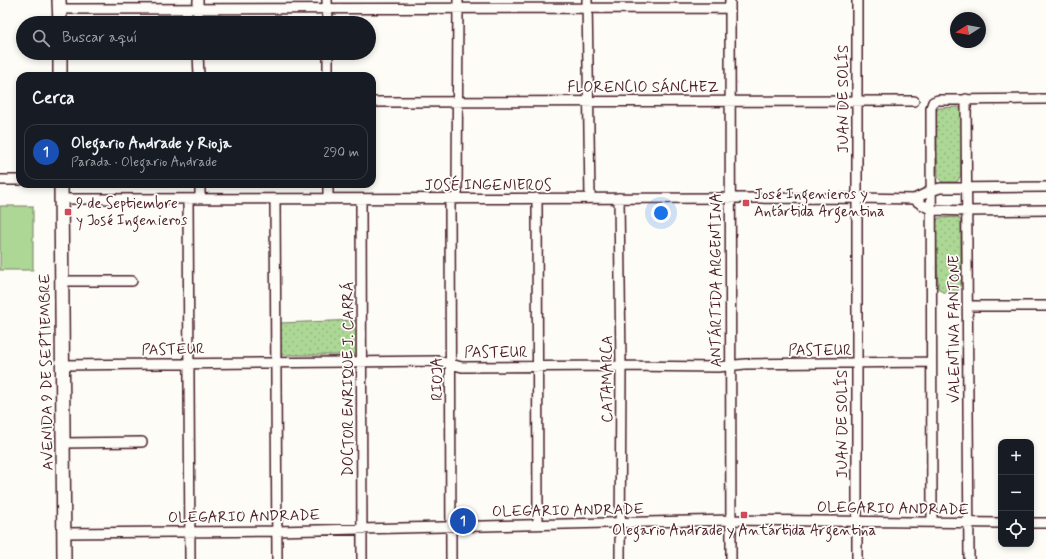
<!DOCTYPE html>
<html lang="es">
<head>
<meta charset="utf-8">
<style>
  body { margin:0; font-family:Mynerve,sans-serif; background:#242831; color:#f1f3f6 }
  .controls { position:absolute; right:12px; bottom:12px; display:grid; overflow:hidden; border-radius:8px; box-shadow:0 2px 6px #0003 }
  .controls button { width:36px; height:36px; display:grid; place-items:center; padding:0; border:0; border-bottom:1px solid #363941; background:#171b24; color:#f1f3f6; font:20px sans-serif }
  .compass { position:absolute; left:950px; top:12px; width:36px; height:36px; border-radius:50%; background:#171b24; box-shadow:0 2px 6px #0003; rotate:259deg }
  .you { position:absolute; left:661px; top:213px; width:14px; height:14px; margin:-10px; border:3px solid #fff; border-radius:50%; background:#1a73e8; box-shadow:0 0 0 6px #1a73e833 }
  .badge { display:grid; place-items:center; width:26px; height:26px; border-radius:50%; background:#d1495b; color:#fff; font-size:13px; font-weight:700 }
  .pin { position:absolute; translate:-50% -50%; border:2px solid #fff; box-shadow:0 1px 4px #0006 }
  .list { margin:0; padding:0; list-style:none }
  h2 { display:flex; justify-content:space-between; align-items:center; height:52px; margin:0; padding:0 16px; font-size:17px }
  h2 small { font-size:13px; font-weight:400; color:#9ea1a6 }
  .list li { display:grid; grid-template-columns:26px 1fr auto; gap:12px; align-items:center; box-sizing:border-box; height:56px; margin:0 8px 8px; padding:0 8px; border:1px solid #363941; border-radius:12px }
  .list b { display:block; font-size:15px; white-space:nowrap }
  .list p { margin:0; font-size:13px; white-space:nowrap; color:#9ea1a6 }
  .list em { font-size:13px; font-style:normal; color:#9ea1a6 }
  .icon { flex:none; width:22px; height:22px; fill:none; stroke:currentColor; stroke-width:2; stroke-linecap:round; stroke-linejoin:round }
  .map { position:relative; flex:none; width:1046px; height:559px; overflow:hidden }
  .search { position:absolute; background:#171b24; box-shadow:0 2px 6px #0003; left:16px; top:16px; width:360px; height:44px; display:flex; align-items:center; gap:10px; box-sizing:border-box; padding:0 14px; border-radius:22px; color:#9ea1a6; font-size:15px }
  .panel { position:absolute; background:#171b24; box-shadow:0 2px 6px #0003; left:16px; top:72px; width:360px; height:116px; border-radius:12px }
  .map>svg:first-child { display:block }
  .grass { fill:#acd795; stroke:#7b7b60 }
  .park { fill:url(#park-dots); stroke:#7b7b60 }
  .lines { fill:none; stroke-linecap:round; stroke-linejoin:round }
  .street-casing { stroke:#4a1f2b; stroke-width:12 }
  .secondary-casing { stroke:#4a1f2b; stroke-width:16 }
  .street { stroke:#fdfcf7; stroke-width:9 }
  .secondary { stroke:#fdfcf7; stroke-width:13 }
  .poi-dot { fill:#d1495b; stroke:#fdfcf7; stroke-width:1.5 }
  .labels { text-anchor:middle; stroke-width:3.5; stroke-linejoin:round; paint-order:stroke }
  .street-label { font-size:15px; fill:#4a1f2b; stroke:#fdfcf7 }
  .poi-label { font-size:15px; fill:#4a1f2b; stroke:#fdfcf7; text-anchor:start }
</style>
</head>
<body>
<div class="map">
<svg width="1046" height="559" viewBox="0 0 1046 559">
  <defs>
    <pattern id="park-dots" width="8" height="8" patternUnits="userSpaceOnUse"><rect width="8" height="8" fill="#acd795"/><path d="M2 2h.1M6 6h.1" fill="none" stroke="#96b881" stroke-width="1.8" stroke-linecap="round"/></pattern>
  </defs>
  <rect width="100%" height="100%" fill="#fdfcf7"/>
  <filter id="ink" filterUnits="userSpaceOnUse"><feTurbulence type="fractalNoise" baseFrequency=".025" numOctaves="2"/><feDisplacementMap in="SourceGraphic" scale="8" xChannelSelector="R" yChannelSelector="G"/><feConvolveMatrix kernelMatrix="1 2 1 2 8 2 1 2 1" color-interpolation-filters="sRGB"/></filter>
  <g filter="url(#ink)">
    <path class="grass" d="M0 206H33V270H0Z"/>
    <path class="park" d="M959 107 962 111 961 175 957 182H942L938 178 936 113 938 108Z
      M958 217 961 221V285L957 292H942L938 288 936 224 938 218Z
      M357 320V355H281L280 323Z"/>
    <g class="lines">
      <g class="street-casing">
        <path id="street" d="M198 0V23
          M327 0 328 23
          M587 0 590 198
          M730 0 731 559
          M59 9 730 8
          M198 53 199 76
          M328 53V76
          M966 99 969 559
          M372 102 914 101
          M0 180H20
          M200 184V199
          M328 184V199
          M537 198 538 524
          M619 198 621 366 620 559
          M61 199 857 198 914 199
          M188 199 190 559
          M275 199 277 559
          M361 199 362 559
          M450 199 451 559
          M457 199 458 0
          M914 199 921 204 932 210 968 211 1046 210
          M914 199 931 191 940 188 1046 187
          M61 281H132
          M967 306H1046
          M61 365 438 361 462 367 621 366 718 367 745 364 931 362
          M63 443 142 442
          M932 522 931 108 933 102 938 100 1046 99
          M1031 523H1046
          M64 533 277 531 731 520 1001 523
          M857 559V0"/>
      </g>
      <g class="secondary-casing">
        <path id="secondary" d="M59 0 60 23
          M60 53V76
          M61 184 64 559"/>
      </g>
      <use href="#street" class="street"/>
      <use href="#secondary" class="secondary"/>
    </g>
  </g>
  <g class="poi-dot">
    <rect x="742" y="199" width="8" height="8" rx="2"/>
    <rect x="64" y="208" width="8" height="8" rx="2"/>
    <rect x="740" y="511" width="8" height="8" rx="2"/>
  </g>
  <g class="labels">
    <g class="street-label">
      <text x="643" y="92">FLORENCIO SÁNCHEZ</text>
      <text transform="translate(843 99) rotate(-90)" y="5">JUAN DE SOLÍS</text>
      <text x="488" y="190">JOSÉ INGENIEROS</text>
      <text transform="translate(716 280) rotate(-90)" y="5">ANTÁRTIDA ARGENTINA</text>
      <text transform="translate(954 329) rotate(-90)" y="5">VALENTINA FANTONE</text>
      <text transform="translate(173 349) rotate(-1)" y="5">PASTEUR</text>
      <text x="820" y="355">PASTEUR</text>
      <text x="496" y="357">PASTEUR</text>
      <text transform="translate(46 372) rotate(-91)" y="5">AVENIDA 9 DE SEPTIEMBRE</text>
      <text transform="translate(348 379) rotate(-90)" y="5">DOCTOR ENRIQUE J. CARRÁ</text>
      <text transform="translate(437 379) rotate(-90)" y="5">RIOJA</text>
      <text transform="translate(607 379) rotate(-90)" y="5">CATAMARCA</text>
      <text transform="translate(842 424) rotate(-90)" y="5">JUAN DE SOLÍS</text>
      <text transform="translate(893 508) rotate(1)" y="5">OLEGARIO ANDRADE</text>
      <text transform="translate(568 510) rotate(-1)" y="5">OLEGARIO ANDRADE</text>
      <text transform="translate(244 516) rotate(-1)" y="5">OLEGARIO ANDRADE</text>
    </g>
    <g class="poi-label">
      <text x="754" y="199">José Ingenieros y<tspan x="754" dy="17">Antártida Argentina</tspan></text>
      <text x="76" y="208">9 de Septiembre<tspan x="76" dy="17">y José Ingenieros</tspan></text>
      <text x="744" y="535" text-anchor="middle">Olegario Andrade y Antártida Argentina</text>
    </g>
  </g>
</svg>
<div class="controls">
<button>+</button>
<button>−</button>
<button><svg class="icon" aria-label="locate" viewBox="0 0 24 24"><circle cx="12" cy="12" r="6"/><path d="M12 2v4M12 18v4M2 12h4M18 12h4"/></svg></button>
</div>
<svg class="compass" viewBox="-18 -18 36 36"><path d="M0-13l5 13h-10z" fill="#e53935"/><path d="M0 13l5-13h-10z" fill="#9ea1a6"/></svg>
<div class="you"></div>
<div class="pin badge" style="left:463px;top:521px;background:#1a4fb4">1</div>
<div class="search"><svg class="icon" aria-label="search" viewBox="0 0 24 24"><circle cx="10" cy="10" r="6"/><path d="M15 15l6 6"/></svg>Buscar aquí</div>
<section class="panel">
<h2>Cerca<small></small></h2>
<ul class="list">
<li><span class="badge" style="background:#1a4fb4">1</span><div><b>Olegario Andrade y Rioja</b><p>Parada · Olegario Andrade</p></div><em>290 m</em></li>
</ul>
</section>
</div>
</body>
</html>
